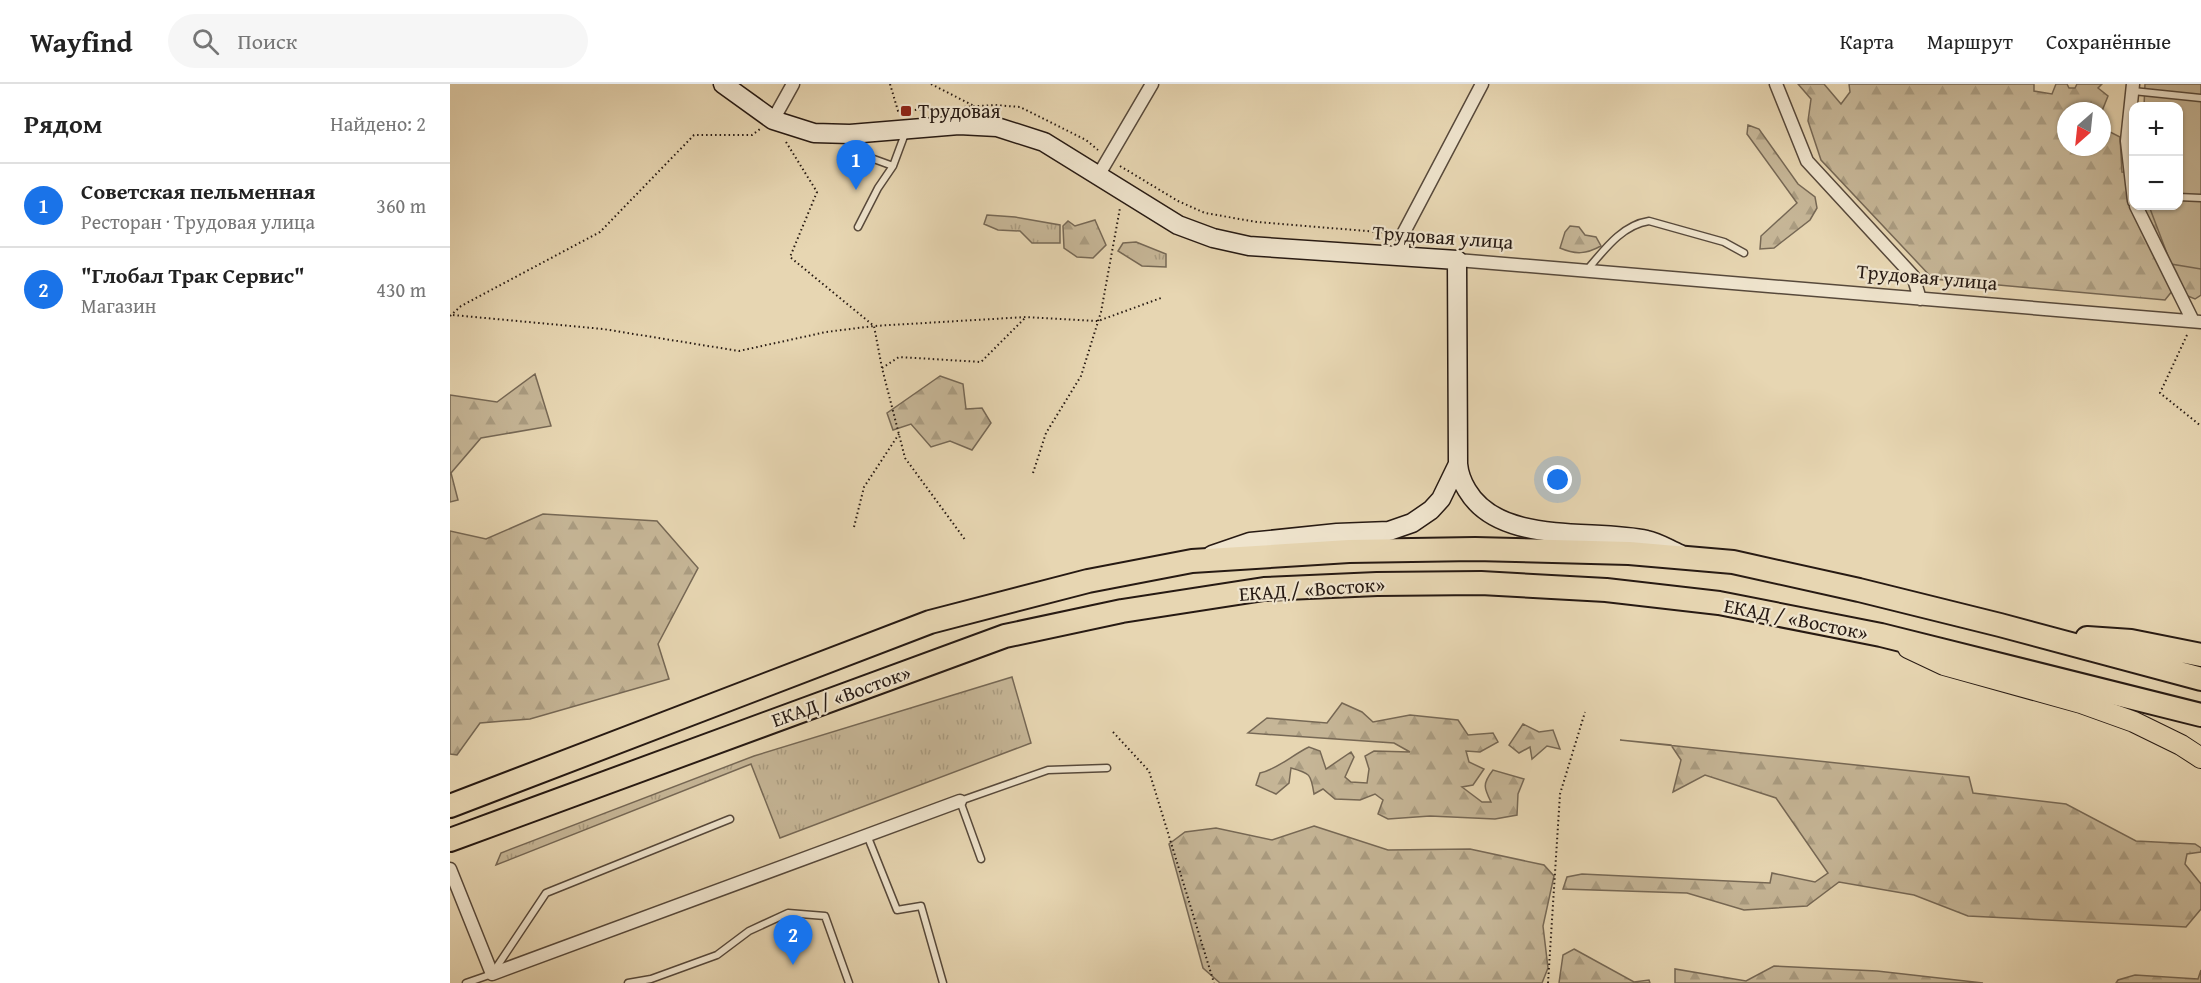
<!DOCTYPE html>
<html lang="ru">
<head>
<meta charset="utf-8">
<style>
  body { margin:0; font-family:"Gentium Book Plus",serif; background:#f6f6f6; color:#222 }
  .controls { position:absolute; right:18px; top:18px; display:grid; overflow:hidden; border-radius:12px; box-shadow:0 2px 4px #0004 }
  .controls button { width:54px; height:54px; display:grid; place-items:center; padding:0; border:0; border-bottom:2px solid #e0e0e0; background:#fff; color:#222; font:30px sans-serif }
  .compass { position:absolute; left:1607px; top:18px; width:54px; height:54px; border-radius:50%; background:#fff; box-shadow:0 2px 4px #0004; rotate:207deg }
  .you { position:absolute; left:1108px; top:396px; width:21px; height:21px; margin:-15px; border:4px solid #fff; border-radius:50%; background:#1a73e8; box-shadow:0 0 0 9px #1a73e833 }
  .badge { display:grid; place-items:center; width:39px; height:39px; border-radius:50%; background:#1a73e8; color:#fff; font-size:20px; font-weight:700 }
  .pin { position:absolute; translate:-50% -50px; filter:drop-shadow(0 2px 3px #0008) }
  .pin::after { content:''; position:absolute; top:32px; width:21px; height:18px; background:inherit; clip-path:polygon(0 0,100% 0,50% 100%) }
  .list { margin:0; padding:0; list-style:none }
  h2 { display:flex; justify-content:space-between; align-items:center; height:78px; margin:0; padding:0 24px; font-size:26px }
  h2 small { font-size:20px; font-weight:400; color:#767676 }
  .list li { display:grid; grid-template-columns:39px 1fr auto; gap:18px; align-items:center; box-sizing:border-box; height:84px; padding:0 24px; border-top:2px solid #e0e0e0 }
  .list b { display:block; font-size:22px; white-space:nowrap }
  .list p { margin:0; font-size:20px; white-space:nowrap; color:#767676 }
  .list em { font-size:20px; font-style:normal; color:#767676 }
  .icon { flex:none; width:33px; height:33px; fill:none; stroke:currentColor; stroke-width:2; stroke-linecap:round; stroke-linejoin:round }
  .map { position:relative; flex:none; width:1751px; height:899px; overflow:hidden }
  header { display:flex; align-items:center; gap:36px; box-sizing:border-box; height:84px; padding:0 30px; background:#fff; border-bottom:2px solid #e0e0e0 }
  header strong { font-size:28px }
  nav { display:flex; gap:33px; margin-inline-start:auto; font-size:21px }
  .search { width:420px; height:54px; background:#f6f6f6; display:flex; align-items:center; gap:15px; box-sizing:border-box; padding:0 21px; border-radius:33px; color:#767676; font-size:22px }
  main { display:flex }
  aside { flex:1; background:#fff }
  .map>svg:first-child { display:block }
  .grass { fill:url(#grass-tufts); stroke:#766855; stroke-width:1.5 }
  .forest { fill:url(#forest-firs); stroke:#766855; stroke-width:1.5 }
  .garden { fill:#c6b697; stroke:#766855; stroke-width:1.5 }
  .lines { fill:none; stroke-linecap:round; stroke-linejoin:round }
  .lane-casing { stroke:#57493b; stroke-width:9 }
  .street-casing { stroke:#57493b; stroke-width:15 }
  .secondary-casing { stroke:#271a13; stroke-width:21 }
  .primary-casing { stroke:#271a13; stroke-width:22 }
  .highway-casing { stroke:#271a13; stroke-width:26 }
  .path { stroke:#271a13; stroke-width:2; stroke-dasharray:1.5 3; stroke-linecap:butt }
  .lane { stroke:#efe4cd; stroke-width:6 }
  .street { stroke:#efe4cd; stroke-width:12 }
  .secondary { stroke:#efe4cd; stroke-width:18 }
  .primary { stroke:#e7d6b2; stroke-width:20 }
  .highway { stroke:#e7d6b2; stroke-width:22 }
  .poi-dot { fill:#8f2418; stroke:#efe4cd; stroke-width:2 }
  .labels { text-anchor:middle; stroke-width:4.5; stroke-linejoin:round; paint-order:stroke }
  .poi-label { font-size:20px; fill:#271a13; stroke:#efe4cd; text-anchor:start }
  .street-label { font-size:20px; fill:#271a13; stroke:#efe4cd }
</style>
</head>
<body>
<header>
<strong>Wayfind</strong>
<div class="search"><svg class="icon" aria-label="search" viewBox="0 0 24 24"><circle cx="10" cy="10" r="6"/><path d="M15 15l6 6"/></svg>Поиск</div>
<nav><a>Карта</a><a>Маршрут</a><a>Сохранённые</a></nav>
</header>
<main>
<aside>
<h2>Рядом<small>Найдено: 2</small></h2>
<ul class="list">
<li><span class="badge">1</span><div><b>Советская пельменная</b><p>Ресторан · Трудовая улица</p></div><em>360 m</em></li>
<li><span class="badge">2</span><div><b>&quot;Глобал Трак Сервис&quot;</b><p>Магазин</p></div><em>430 m</em></li>
</ul>
</aside>
<div class="map">
<svg width="1751" height="899" viewBox="0 0 1751 899">
  <defs>
    <pattern id="grass-tufts" width="24" height="20" patternUnits="userSpaceOnUse" patternTransform="scale(1.5)"><rect width="24" height="20" fill="#c6b697"/><path d="M3 7l-1-3M5 7V3M7 7l1-3M15 17l-1-3M17 17v-4M19 17l1-3" fill="none" stroke="#aa9c81"/></pattern>
    <pattern id="forest-firs" width="22" height="20" patternUnits="userSpaceOnUse" patternTransform="scale(1.5)"><rect width="22" height="20" fill="#c6b697"/><path d="M5 1l3.5 6h-7zM16 11l3.5 6h-7z" fill="#aa9c81"/></pattern>
  </defs>
  <rect width="100%" height="100%" fill="#e7d6b2"/>
  <filter id="stains"><feTurbulence type="fractalNoise" baseFrequency=".00333" numOctaves="4"/><feColorMatrix values="0 0 0 0 .2 0 0 0 0 .09 0 0 0 0 .02 0 0 0 .5 -.17"/></filter>
  <radialGradient id="worn" r=".72"><stop offset=".6" stop-color="#630" stop-opacity="0"/><stop offset="1" stop-color="#630" stop-opacity=".3"/></radialGradient>
  <path class="grass" d="M537 131 565 133 610 141V159H582L570 147 548 146 534 140Z
    M686 158 716 170V183L692 182 668 167 673 159Z
    M562 593 581 659 330 754 301 680 46 781 51 769 304 672Z"/>
  <path class="forest" d="M1348 0H1374L1391 20 1400 8 1399 0H1584V7L1602 10 1606 0H1617L1619 4H1625L1627 0H1652L1648 4 1658 12 1652 27H1616V63H1652V33L1660 48 1670 53 1672 88 1683 89 1684 122H1698L1711 125 1720 155 1715 165H1702L1711 182 1751 176V211L1745 215 1723 206 1715 216 1483 195 1371 76 1358 37 1361 15Z
    M1298 41 1309 45 1348 100 1365 113 1367 124 1360 136 1324 164 1310 165 1311 152 1347 119 1297 50Z
    M645 136 656 161 643 174 627 173 614 164 613 142 618 137 625 142Z
    M1120 142 1129 143 1135 151 1146 153 1151 162C1136 170 1126 171 1110 164L1115 148Z
    M85 290 101 342 31 354 1 389 8 416 0 418V311L47 318Z
    M490 292 513 300 516 325 532 324 541 339 522 366 500 357 481 363 461 340 443 346 437 329Z
    M93 430 207 437 248 484 208 560 219 595 80 635 30 639 7 671 0 670V447L36 455Z
    M892 619 912 628 923 638 960 631 1008 636 1018 651 1043 649 1048 658 1030 668 1016 667 1019 678 1034 685 1023 701 1012 703 1032 718H1041C1034 704 1032 700 1043 686L1074 695 1068 710 1067 731 1045 735 980 732 938 735 928 730 933 716 925 710 910 716 885 715 873 705 864 710C861 690 860 689 841 684L839 699 826 710 806 701 810 689C828 685 842 671 859 663L870 667 876 685 901 668 904 673 895 693 901 698 917 699 919 685 915 672 924 667 960 668 944 659 798 649 817 634 877 639Z
    M1073 640 1089 648 1103 646 1110 665 1097 662 1082 675 1080 663 1069 669 1059 661Z
    M1170 656 1519 693 1523 709 1616 720 1686 757 1745 760 1751 764V768L1737 770 1735 780 1751 800V825L1736 843 1518 832 1464 811 1389 798 1357 822 1294 826 1237 809 1113 805 1117 793 1132 790 1320 799 1322 789 1365 798 1378 789 1326 714 1255 691 1223 708 1231 676 1221 661Z
    M864 742 938 766 1020 765 1094 781 1104 792 1093 842 1098 884 1092 899H770L753 884 719 760 735 748 766 744 822 756Z
    M1124 865 1184 898 1199 896 1200 899H1109L1113 871Z
    M1324 882 1427 887 1533 899H1225V885L1296 897Z
    M1751 886V899H1666L1668 896 1685 891 1748 895Z"/>
  <path class="garden" d="M1695 0H1751V185L1721 180 1699 122H1728V22H1694Z"/>
  <g class="lines">
    <g class="lane-casing">
      <path id="lane" d="M1683 7 1751 14
        M402 53 421 74 443 82 456 47
        M1728 113 1751 114
        M408 143 428 104 443 82
        M1137 186C1154 166 1172 141 1199 137L1274 158 1294 169
        M417 751 447 826 471 822 493 899
        M531 775 510 717 598 686 657 684
        M16 899 42 890 96 809 280 735
        M178 899 201 895 267 871 299 847 338 829 375 832 399 899"/>
    </g>
    <g class="street-casing">
      <path id="street" d="M1326 0 1357 77 1463 192 1470 215
        M1683 0 1677 57 1684 117
        M323 36 343 0
        M648 92 702 0
        M1686 122 1743 237
        M953 172V150L1032 0
        M1007 176 1751 238
        M0 785 42 890 510 717"/>
    </g>
    <g class="secondary-casing">
      <path id="secondary" d="M273 0 323 36 364 49 400 50 509 41 547 43 594 58 728 141 763 154 799 162 1007 176 1008 380C1009 390 1012 398 1017 406 1050 462 1142 444 1197 456 1208 458 1220 466 1230 470
        M762 471 800 458 887 449 939 447 962 439 981 426 991 415 1008 380"/>
    </g>
    <g class="primary-casing">
      <path id="primary" d="M1458 564 1494 581 1631 619 1684 638 1731 661 1751 674"/>
    </g>
    <g class="highway-casing">
      <path id="highway" d="M1637 554 1681 557 1751 571
        M0 722 480 538 638 497 742 477 899 467 1025 465 1179 469 1283 478 1409 506 1550 541 1751 595
        M0 756 555 552 672 527 814 505 927 500 1031 499 1156 506 1269 519 1431 551 1751 631"/>
    </g>
    <path class="path" d="M440 0 448 27 545 21 570 23 636 56 648 66
      M481 0 524 22
      M336 58 367 108 340 173 424 242 432 284 455 374 516 457
      M670 82 728 117 755 129 807 138 941 149
      M3 231 153 245 289 267 376 248 424 242 576 233 648 237 711 214
      M0 232 11 222 150 148 244 51H302L310 45
      M1737 251 1710 309 1751 342
      M432 284 449 273 531 278 575 234
      M583 389 596 349 631 292 651 228 670 124
      M404 443 414 403 449 350
      M663 648 699 687 764 899
      M1098 899 1110 710 1135 628"/>
    <use href="#lane" class="lane"/>
    <use href="#street" class="street"/>
    <use href="#secondary" class="secondary"/>
    <use href="#primary" class="primary"/>
    <use href="#highway" class="highway"/>
  </g>
  <rect class="poi-dot" x="450" y="21" width="12" height="12" rx="3"/>
  <g class="labels">
    <g class="poi-label">
      <text x="468" y="34">Трудовая</text>
    </g>
    <g class="street-label">
      <text transform="translate(993 153) rotate(4)" y="7">Трудовая улица</text>
      <text transform="translate(1477 193) rotate(5)" y="7">Трудовая улица</text>
      <text transform="translate(862 505) rotate(-4)" y="7">ЕКАД / «Восток»</text>
      <text transform="translate(1346 535) rotate(11)" y="7">ЕКАД / «Восток»</text>
      <text transform="translate(391 612) rotate(-20)" y="7">ЕКАД / «Восток»</text>
    </g>
  </g>
  <rect width="100%" height="100%" filter="url(#stains)"/>
  <rect width="100%" height="100%" fill="url(#worn)"/>
</svg>
<div class="controls">
<button>+</button>
<button>−</button>
</div>
<svg class="compass" viewBox="-18 -18 36 36"><path d="M0-13l5 13h-10z" fill="#e53935"/><path d="M0 13l5-13h-10z" fill="#767676"/></svg>
<div class="you"></div>
<div class="pin badge" style="left:406px;top:106px">1</div>
<div class="pin badge" style="left:343px;top:881px">2</div>
</div>
</main>
</body>
</html>
